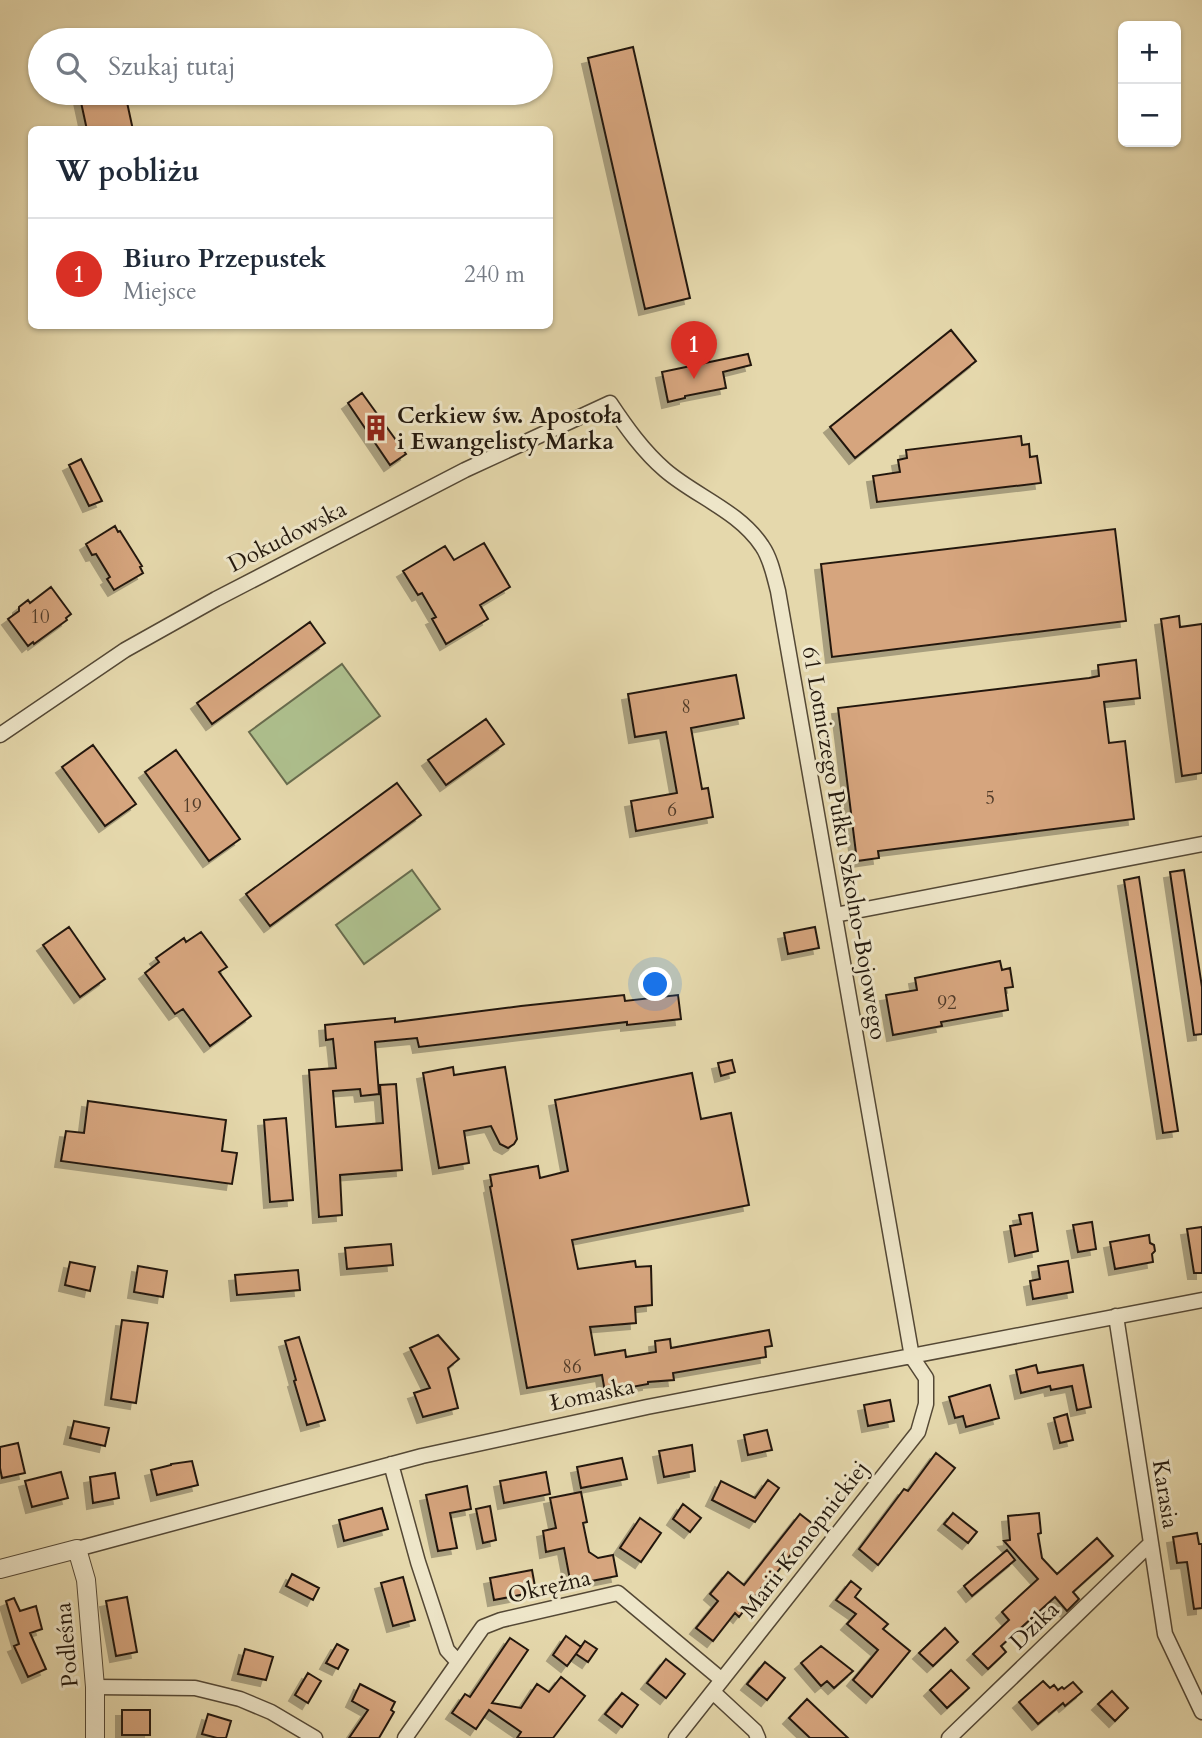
<!DOCTYPE html>
<html lang="pl">
<head>
<meta charset="utf-8">
<style>
  body { margin:0; font-family:Cardo,serif; background:#f2f2f3; color:#1f2937 }
  .controls { position:absolute; right:21px; top:21px; display:grid; overflow:hidden; border-radius:10px; box-shadow:0 2px 5px #0004 }
  .controls button { width:63px; height:63px; display:grid; place-items:center; padding:0; border:0; border-bottom:2px solid #e0e1e3; background:#fff; color:#1f2937; font:35px sans-serif }
  .you { position:absolute; left:656px; top:985px; width:24px; height:24px; margin:-18px; border:5px solid #fff; border-radius:50%; background:#1a73e8; box-shadow:0 0 0 10px #1a73e833 }
  .badge { display:grid; place-items:center; width:46px; height:46px; border-radius:50%; background:#d93025; color:#fff; font-size:23px; font-weight:700 }
  .pin { position:absolute; translate:-50% -58px; filter:drop-shadow(0 2px 4px #0008) }
  .pin::after { content:''; position:absolute; top:37px; width:24px; height:21px; background:inherit; clip-path:polygon(0 0,100% 0,50% 100%) }
  .list { margin:0; padding:0; list-style:none }
  h2 { display:flex; justify-content:space-between; align-items:center; height:91px; margin:0; padding:0 28px; font-size:30px }
  h2 small { font-size:23px; font-weight:400; color:#747a83 }
  .list li { display:grid; grid-template-columns:46px 1fr auto; gap:21px; align-items:center; box-sizing:border-box; height:112px; padding:0 28px; border-top:2px solid #e0e1e3 }
  .list b { display:block; font-size:26px; white-space:nowrap }
  .list p { margin:0; font-size:23px; white-space:nowrap; color:#747a83 }
  .list em { font-size:23px; font-style:normal; color:#747a83 }
  .icon { flex:none; width:38px; height:38px; fill:none; stroke:currentColor; stroke-width:2; stroke-linecap:round; stroke-linejoin:round }
  .map { position:relative; flex:none; width:1202px; height:1738px; overflow:hidden }
  .search { position:absolute; background:#fff; box-shadow:0 2px 5px #0004; left:28px; top:28px; width:525px; height:77px; display:flex; align-items:center; gap:18px; box-sizing:border-box; padding:0 24px; border-radius:38px; color:#747a83; font-size:26px }
  .panel { position:absolute; background:#fff; box-shadow:0 2px 5px #0004; left:28px; top:126px; width:525px; height:203px; border-radius:10px }
  .map>svg:first-child { display:block }
  .green { fill:#aec08e; stroke:#686c4e; stroke-width:2 }
  .building { fill:#d6a57e; stroke:#23180d; stroke-width:2; filter:url(#shadow) }
  .lines { fill:none; stroke-linecap:round; stroke-linejoin:round }
  .minor-casing { stroke:#544835; stroke-width:17 }
  .tertiary-casing { stroke:#544835; stroke-width:20 }
  .minor { stroke:#eee6c9; stroke-width:14 }
  .tertiary { stroke:#eee6c9; stroke-width:18 }
  .labels { text-anchor:middle; stroke-width:6; stroke-linejoin:round; paint-order:stroke }
  .number-label { font-size:19px; fill:#503b29 }
  .poi-label { font-size:23px; font-weight:bold; fill:#23180d; stroke:#eee6c9; text-anchor:start }
  .street-label { font-size:23px; fill:#23180d; stroke:#eee6c9 }
</style>
</head>
<body>
<div class="map">
<svg width="1202" height="1738" viewBox="0 0 1202 1738">
  <defs>
    <filter id="shadow"><feDropShadow dx="-6" dy="6" stdDeviation="0" flood-color="#0004"/></filter>
  </defs>
  <rect width="100%" height="100%" fill="#e5d8ac"/>
  <filter id="stains"><feTurbulence type="fractalNoise" baseFrequency=".00286" numOctaves="4"/><feColorMatrix values="0 0 0 0 .2 0 0 0 0 .09 0 0 0 0 .02 0 0 0 .5 -.17"/></filter>
  <radialGradient id="worn" r=".72"><stop offset=".6" stop-color="#630" stop-opacity="0"/><stop offset="1" stop-color="#630" stop-opacity=".3"/></radialGradient>
  <path class="green" d="M342 664 380 716 287 784 249 732Z
    M412 870 440 909 364 964 336 925Z"/>
  <path class="building" d="M633 47 690 298 645 309 588 58Z
    M79 93H125L133 130H87Z
    M951 330 976 361 855 458 830 427Z
    M748 354 751 365 723 372 726 388 685 396V398L668 402 662 372Z
    M362 393 406 454 390 465 348 403Z
    M1021 436 1022 445 1029 444 1030 457 1037 456 1041 483 877 502 873 476 900 472 898 460 907 458 906 450Z
    M81 459 102 501 89 506 69 465Z
    M115 526 118 532 120 531 142 566 140 567 143 573 114 590 107 579 110 577 96 554 92 555 86 544Z
    M1115 529 1126 621 832 657 821 564Z
    M484 543 510 587 480 605 488 619 446 644 432 619 436 617 422 593 418 595 403 571 445 546 454 560Z
    M51 587 71 614 66 618 67 620 34 644 33 642 28 646 8 619 19 611V607L28 600 30 603Z
    M1179 616 1180 627 1202 624V773L1182 776 1161 619Z
    M310 622 325 643 212 724 197 703Z
    M1136 660 1140 698 1104 702 1109 743 1125 741 1134 819 878 851 879 858 857 861 838 708 1089 678 1099 676 1098 665Z
    M736 675 744 718 691 728 702 789 708 788 713 817 636 831 631 801 677 793 666 732 635 737 628 694Z
    M486 719 504 744 446 785 428 760Z
    M93 745 136 804 105 826 62 767Z
    M176 750 240 839 209 861 145 772Z
    M397 783 421 815 270 926 246 894Z
    M1184 870 1202 987V1034L1194 1035 1170 872Z
    M1139 877 1178 1131 1163 1133 1124 880Z
    M69 927 105 979 80 997 43 945Z
    M815 927 819 948 788 954 784 933Z
    M201 932 227 967 219 972 251 1016 210 1046 183 1009 175 1014 145 973 159 962 156 958 184 938 186 942Z
    M1000 961 1002 970 1010 968 1013 987 1005 988 1008 1010 941 1022 942 1026 893 1035 886 995 917 990 915 978Z
    M624 995 625 1001 678 995 681 1019 627 1025V1022L419 1047 417 1038 375 1042 379 1094 361 1096 360 1089 333 1091 336 1127 383 1123 380 1085 396 1084 402 1170 340 1175 342 1215 319 1217 309 1070 336 1068 333 1039 326 1040 325 1025 395 1018V1022L521 1006Z
    M732 1060 735 1072 721 1076 718 1063Z
    M453 1067 454 1075 505 1067 517 1139 514 1144 508 1148 500 1144 491 1126 464 1131 469 1163 439 1168 423 1073Z
    M692 1073 701 1119 731 1113 749 1205 572 1240 578 1269 635 1261 636 1267 651 1266 652 1305 635 1307 636 1323 590 1327 595 1355 625 1350 626 1357 656 1352 655 1341 670 1339 671 1348 769 1330 772 1346 765 1347 766 1357 673 1373 674 1380 648 1382V1384L605 1392 602 1375 527 1388 490 1187 492 1186 490 1175 538 1166 540 1178 568 1171 555 1100Z
    M88 1101 226 1120 222 1151 237 1153 232 1184 61 1161 66 1131 84 1133Z
    M286 1118 293 1200 270 1202 264 1120Z
    M1032 1213 1038 1251 1015 1256 1010 1226 1021 1224 1019 1215Z
    M1092 1222 1096 1249 1078 1252 1073 1225Z
    M1202 1227V1273H1194L1187 1229Z
    M1149 1235 1150 1243 1154 1245 1155 1251 1152 1254 1153 1262 1115 1269 1110 1242Z
    M391 1244 393 1265 347 1269 345 1248Z
    M1068 1261 1073 1292 1033 1299 1030 1281 1040 1279 1038 1266Z
    M70 1262 95 1267 90 1291 65 1285Z
    M138 1266 167 1271 163 1297 134 1292Z
    M298 1270 300 1290 237 1295 235 1275Z
    M122 1320 148 1323 136 1403 111 1399Z
    M438 1335 459 1359 448 1368 458 1408 423 1417 414 1393 430 1388 410 1348Z
    M299 1337 325 1420 307 1425 294 1381 296 1380 285 1341Z
    M1036 1365 1038 1373 1083 1365 1091 1407 1077 1410 1072 1386 1051 1390 1050 1386 1021 1393 1016 1370Z
    M990 1385 999 1418 966 1427 963 1416 955 1418 949 1397Z
    M890 1400 894 1421 868 1426 864 1405Z
    M1067 1414 1073 1440 1060 1443 1054 1418Z
    M74 1421 109 1428 105 1446 70 1438Z
    M767 1430 772 1450 748 1455 744 1435Z
    M18 1443 25 1473 2 1478 0 1468V1447Z
    M692 1445 695 1471 664 1477 659 1451Z
    M936 1453 955 1468 878 1565 859 1549 904 1489 908 1491Z
    M622 1458 627 1479 581 1488 577 1467Z
    M192 1461 198 1485 157 1495 151 1470 171 1465V1464Z
    M61 1472 68 1498 32 1507 25 1481Z
    M546 1472 550 1494 504 1503 500 1481Z
    M115 1473 119 1498 93 1503 90 1477Z
    M768 1480 779 1488 755 1522 712 1500 721 1481 755 1498Z
    M467 1486 471 1509 450 1513 457 1548 438 1551 426 1495Z
    M581 1492 587 1522 583 1523 589 1552 598 1558 613 1555 617 1576 571 1585 564 1548 546 1552 543 1531 556 1528 550 1498Z
    M683 1504 701 1518 690 1532 673 1519Z
    M490 1506 496 1540 483 1543 476 1509Z
    M382 1508 388 1529 344 1541 339 1520Z
    M953 1513 977 1532 968 1543 944 1524Z
    M1039 1513 1041 1533 1038 1534 1042 1558 1057 1574 1097 1538 1113 1556 1073 1592 1079 1599 1067 1611 1055 1597 1001 1646 1006 1652 988 1669 973 1654 1009 1620 1002 1612 1038 1579 1004 1541 1010 1540 1008 1516Z
    M800 1514 814 1525 771 1580 769 1578 739 1617 735 1613 713 1641 696 1628 718 1601 710 1594 728 1572 744 1585Z
    M640 1518 661 1533 641 1562 620 1548Z
    M1197 1533 1199 1544H1202V1608L1194 1609 1187 1562 1177 1563 1173 1537Z
    M1007 1550 1015 1560 972 1596 964 1586Z
    M532 1570 536 1592 494 1600 490 1578Z
    M292 1574 319 1588 313 1600 286 1586Z
    M403 1577 415 1620 393 1626 381 1583Z
    M851 1581 861 1589 855 1597 888 1624 883 1629 910 1651 872 1697 853 1680 878 1650 847 1624 856 1614 836 1600Z
    M127 1597 137 1652 116 1656 106 1601Z
    M14 1598 20 1611 36 1606 42 1629 30 1633 46 1669 28 1677 14 1646 19 1644 6 1601Z
    M945 1628 958 1642 933 1666 919 1653Z
    M566 1636 581 1647 567 1666 553 1655Z
    M510 1638 528 1650 492 1703 521 1708 537 1684 549 1692 561 1677 585 1696 553 1738H517L521 1732 489 1710 476 1729 452 1713 465 1694 470 1697Z
    M585 1641 597 1649 588 1662 576 1654Z
    M337 1644 348 1650 338 1669 326 1663Z
    M821 1646 853 1671 834 1688 827 1681 821 1686 801 1663Z
    M245 1649 273 1657 266 1680 238 1674Z
    M666 1659 685 1674 666 1698 647 1683Z
    M765 1662 785 1678 767 1700 747 1684Z
    M951 1670 969 1688 947 1708 930 1690Z
    M308 1673 321 1681 308 1703 295 1695Z
    M1043 1681 1050 1688 1054 1685 1058 1690 1062 1687 1064 1689 1073 1682 1082 1692 1065 1706 1063 1703 1038 1724 1019 1702Z
    M360 1684 395 1702 391 1710 394 1712 379 1738H349L368 1710 352 1701Z
    M1112 1691 1128 1708 1115 1721 1098 1704Z
    M622 1693 638 1705 622 1727 605 1714Z
    M807 1699 848 1738H810L789 1718Z
    M122 1710H150V1735H122Z
    M208 1714 231 1721 226 1738H217L202 1734Z"/>
  <g class="lines">
    <g class="minor-casing">
      <path id="minor" d="M0 735 125 650 216 599 465 470 610 403C626 427 643 451 665 470 695 496 739 511 762 546 771 559 774 576 778 591L912 1357 926 1378V1404L918 1432 676 1738
        M835 915 1202 844
        M1116 1316 1165 1634 1202 1712
        M391 1464 418 1562 447 1650 458 1662
        M77 1549 422 1456 647 1407 1202 1300
        M95 1687 195 1688 240 1699 271 1712 315 1738
        M713 1692 755 1731 758 1738
        M405 1738 483 1627 501 1620 618 1593 722 1680
        M949 1738 1150 1544"/>
    </g>
    <g class="tertiary-casing">
      <path id="tertiary" d="M0 1569 77 1549 86 1580 95 1687V1738"/>
    </g>
    <use href="#minor" class="minor"/>
    <use href="#tertiary" class="tertiary"/>
  </g>
  <defs>
    <g id="building-bare" transform="scale(2.1)"><path d="M-4-6H4V6H1V3H-1V6H-4ZM-2.5-4.3h1.7v1.8h-1.7ZM.8-4.3h1.7v1.8H.8ZM-2.5-1h1.7V.8h-1.7ZM.8-1h1.7V.8H.8Z" fill="#8f2418" stroke="#eee6c9" stroke-width="2.5" paint-order="stroke"/></g>
  </defs>
  <g fill-rule="evenodd">
    <use href="#building-bare" x="376" y="428"/>
  </g>
  <g class="labels">
    <g class="number-label">
      <text x="40" y="623">10</text>
      <text x="686" y="713">8</text>
      <text x="990" y="804">5</text>
      <text x="192" y="812">19</text>
      <text x="672" y="816">6</text>
      <text x="947" y="1009">92</text>
      <text x="572" y="1373">86</text>
    </g>
    <g class="poi-label">
      <text x="397" y="423">Cerkiew św. Apostoła<tspan x="397" dy="26">i Ewangelisty Marka</tspan></text>
    </g>
    <g class="street-label">
      <text transform="translate(287 536) rotate(-27)" y="8">Dokudowska</text>
      <text transform="translate(845 843) rotate(80)" y="8">61 Lotniczego Pułku Szkolno-Bojowego</text>
      <text transform="translate(592 1394) rotate(-12)" y="8">Łomaska</text>
      <text transform="translate(1166 1494) rotate(81)" y="8">Karasia</text>
      <text transform="translate(804 1539) rotate(-52)" y="8">Marii Konopnickiej</text>
      <text transform="translate(549 1586) rotate(-13)" y="8">Okrężna</text>
      <text transform="translate(1034 1625) rotate(-44)" y="8">Dzika</text>
      <text transform="translate(66 1645) rotate(-95)" y="8">Podleśna</text>
    </g>
  </g>
  <rect width="100%" height="100%" filter="url(#stains)"/>
  <rect width="100%" height="100%" fill="url(#worn)"/>
</svg>
<div class="controls">
<button>+</button>
<button>−</button>
</div>
<div class="you"></div>
<div class="pin badge" style="left:694px;top:379px">1</div>
<div class="search"><svg class="icon" aria-label="search" viewBox="0 0 24 24"><circle cx="10" cy="10" r="6"/><path d="M15 15l6 6"/></svg>Szukaj tutaj</div>
<section class="panel">
<h2>W pobliżu<small></small></h2>
<ul class="list">
<li><span class="badge">1</span><div><b>Biuro Przepustek</b><p>Miejsce</p></div><em>240 m</em></li>
</ul>
</section>
</div>
</body>
</html>
